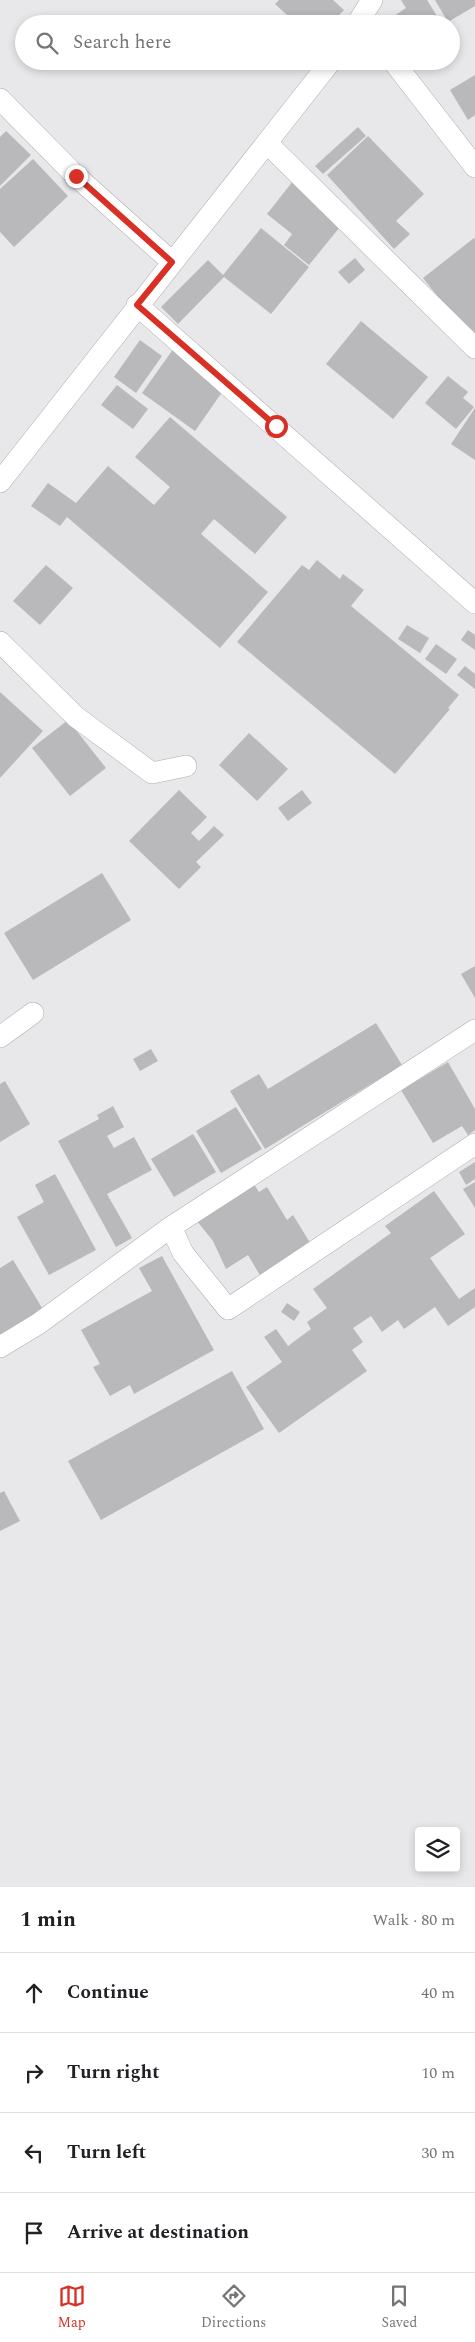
<!DOCTYPE html>
<html lang="en">
<head>
<meta charset="utf-8">
<style>
  body { margin:0; font-family:Spectral,serif; background:#f2f2f2; color:#202124 }
  .controls { position:absolute; right:15px; bottom:15px; display:grid; overflow:hidden; border-radius:5px; box-shadow:0 2px 8px #0003 }
  .controls button { width:45px; height:45px; display:grid; place-items:center; padding:0; border:0; border-bottom:1px solid #e0e0e0; background:#fff; color:#202124; font:25px sans-serif }
  .stop { position:absolute; width:15px; height:15px; margin:-11px; border:4px solid #d93025; border-radius:50%; background:#fff }
  .stop.end { background:#d93025; border-color:#fff; box-shadow:0 1px 5px #0008 }
  .list { margin:0; padding:0; list-style:none }
  h2 { display:flex; justify-content:space-between; align-items:center; height:65px; margin:0; padding:0 20px; font-size:21px }
  h2 small { font-size:16px; font-weight:400; color:#757577 }
  .list li { display:grid; grid-template-columns:32px 1fr auto; gap:15px; align-items:center; box-sizing:border-box; height:80px; padding:0 20px; border-top:1px solid #e0e0e0 }
  .list b { display:block; font-size:19px; white-space:nowrap }
  .list em { font-size:16px; font-style:normal; color:#757577 }
  .icon { flex:none; width:28px; height:28px; fill:none; stroke:currentColor; stroke-width:2; stroke-linecap:round; stroke-linejoin:round }
  .map { position:relative; flex:none; width:475px; height:1887px; overflow:hidden }
  .search { position:absolute; background:#fff; box-shadow:0 2px 8px #0003; left:15px; right:15px; top:15px; height:55px; display:flex; align-items:center; gap:12px; box-sizing:border-box; padding:0 18px; border-radius:28px; color:#757577; font-size:19px }
  .sheet { height:385px; background:#fff }
  nav { display:flex; justify-content:space-around; align-items:center; box-sizing:border-box; height:70px; border-top:1px solid #e0e0e0; background:#fff; font-size:14px; color:#757577 }
  nav a { display:grid; justify-items:center; gap:2px }
  nav .on { color:#d93025 }
  .map>svg:first-child { display:block }
  .building { fill:#b9b8bb }
  .lines { fill:none; stroke-linecap:round; stroke-linejoin:round }
  .street-casing { stroke:#adadb0; stroke-width:22 }
  .street { stroke:#fff; stroke-width:21 }
  .route { stroke:#d93025; stroke-width:6 }
</style>
</head>
<body>
<div class="map">
<svg width="475" height="1887" viewBox="0 0 475 1887">
  <rect width="100%" height="100%" fill="#e8e8eb"/>
  <path class="building" d="M279 0H333L344 10 330 24H297L275 4Z
    M401 0H427L442 24H399L394 16 406 8Z
    M435 0H475V6L448 22Z
    M475 75V115L468 120 450 90Z
    M358 127 366 136 323 174 315 166Z
    M6 131 31 155 0 186V137Z
    M368 136 424 194 396 221 410 234 394 249 327 175Z
    M33 159 68 196 14 247 0 232V189Z
    M293 181 344 222 309 265 284 245 292 234 267 214Z
    M261 228 309 267 271 314 224 277 178 324 161 307 208 260 223 275Z
    M474 238 475 239V343L423 278Z
    M355 258 365 270 349 284 338 272Z
    M361 321 428 377 393 419 326 364Z
    M140 340 162 356 136 393 114 377Z
    M174 348 227 385 195 431 142 393Z
    M448 376 468 392 463 398 474 407 456 429 425 403Z
    M117 385 148 409 133 429 101 405Z
    M475 408V460L451 444Z
    M170 417 287 517 255 554 214 519 201 534 268 592 220 648 67 517 60 526 31 506 48 483 76 503 108 466 154 505 170 487 135 457Z
    M317 560 340 579 343 574 364 590 351 606 459 695 448 708 450 709 395 774 237 642 302 565 309 570Z
    M46 565 73 588 40 625 13 601Z
    M407 625 429 638 420 653 398 639Z
    M468 630 475 635V650L461 640Z
    M436 644 457 659 446 674 425 659Z
    M465 666 475 674V689L457 675Z
    M0 692 43 731 0 778Z
    M68 720 106 768 70 796 32 748Z
    M249 733 288 769 257 801 219 765Z
    M179 790 207 817 191 833 199 841 214 826 224 835 196 862 201 867 179 889 129 841Z
    M302 790 312 803 288 821 278 808Z
    M102 873 131 920 33 980 4 933Z
    M475 966V998L461 974Z
    M376 1023 402 1065 265 1149 230 1091 259 1074 268 1089Z
    M151 1049 158 1061 140 1071 133 1059Z
    M448 1062 475 1109V1130L468 1135 462 1126 433 1143 401 1090Z
    M5 1081 30 1124 0 1142V1084Z
    M113 1106 124 1127 107 1136 114 1148 134 1137 152 1170 107 1194 132 1238 116 1247 58 1141 99 1119 97 1115Z
    M236 1107 262 1149 221 1173 196 1131Z
    M193 1134 216 1172 174 1197 151 1159Z
    M475 1162V1179L466 1185 459 1172Z
    M55 1174 96 1250 49 1275 17 1217 44 1202 35 1185Z
    M252 1181 259 1192 267 1187 287 1220 293 1215 312 1246 261 1277 248 1255 226 1269 213 1241 193 1216Z
    M475 1182V1208L463 1189Z
    M434 1191 465 1234 430 1258 459 1299 475 1288V1307L448 1326 435 1307 404 1329 398 1320 382 1332 371 1316 353 1328 363 1342 352 1350 367 1371 279 1433 246 1387 282 1362 264 1337 276 1329 288 1346 311 1329 307 1322 327 1308 313 1289 391 1233 385 1226Z
    M162 1256 214 1350 134 1394 130 1385 110 1396 93 1367 100 1364 81 1330 152 1291 139 1268Z
    M13 1260 44 1311 0 1338V1268Z
    M287 1303 300 1312 294 1321 281 1312Z
    M232 1371 264 1429 101 1520 68 1461Z
    M4 1491 20 1521 0 1531V1493Z"/>
  <g class="lines">
    <g class="street-casing">
      <path id="street" d="M357 24 372 0
        M393 61 475 167
        M0 99 76 176 172 262
        M267 143 475 348
        M137 305 475 603
        M0 482 331 61
        M0 642 76 717 152 773 186 766
        M0 1037 33 1013
        M171 1227 475 1030
        M0 1347 38 1324 171 1227 183 1253 228 1309 475 1144"/>
    </g>
    <use href="#street" class="street"/>
  </g>
  <g class="lines">
    <path class="route" d="M76 176 172 262 137 305 276 426"/>
  </g>
</svg>
<div class="controls">
<button><svg class="icon" aria-label="layers" viewBox="0 0 24 24"><path d="M12 4l9 5-9 5-9-5zM3 14l9 5 9-5"/></svg></button>
</div>
<div class="stop" style="left:276px;top:426px"></div>
<div class="stop end" style="left:76px;top:176px"></div>
<div class="search"><svg class="icon" aria-label="search" viewBox="0 0 24 24"><circle cx="10" cy="10" r="6"/><path d="M15 15l6 6"/></svg>Search here</div>
</div>
<section class="sheet">
<h2>1 min<small>Walk · 80 m</small></h2>
<ul class="list">
<li><svg class="icon" aria-label="ahead" viewBox="0 0 24 24"><path d="M12 20V5M6 11l6-6 6 6"/></svg><div><b>Continue</b></div><em>40 m</em></li>
<li><svg class="icon" aria-label="right" viewBox="0 0 24 24"><path d="M7 20v-9h11M14 6l5 5-5 5"/></svg><div><b>Turn right</b></div><em>10 m</em></li>
<li><svg class="icon" aria-label="left" viewBox="0 0 24 24"><path d="M17 20v-9H6M10 6l-5 5 5 5"/></svg><div><b>Turn left</b></div><em>30 m</em></li>
<li><svg class="icon" aria-label="arrive" viewBox="0 0 24 24"><path d="M6 21V4h12l-3 4 3 4H6"/></svg><div><b>Arrive at destination</b></div></li>
</ul>
</section>
<nav>
<a class="on"><svg class="icon" aria-label="map" viewBox="0 0 24 24"><path d="M3 6l6-2 6 2 6-2v14l-6 2-6-2-6 2zM9 4v14M15 6v14"/></svg>Map</a>
<a><svg class="icon" aria-label="directions" viewBox="0 0 24 24"><path d="M12 3l9 9-9 9-9-9zM9 14v-3h6M13 9l2 2-2 2"/></svg>Directions</a>
<a><svg class="icon" aria-label="saved" viewBox="0 0 24 24"><path d="M7 4h10v16l-5-4-5 4z"/></svg>Saved</a>
</nav>
</body>
</html>
